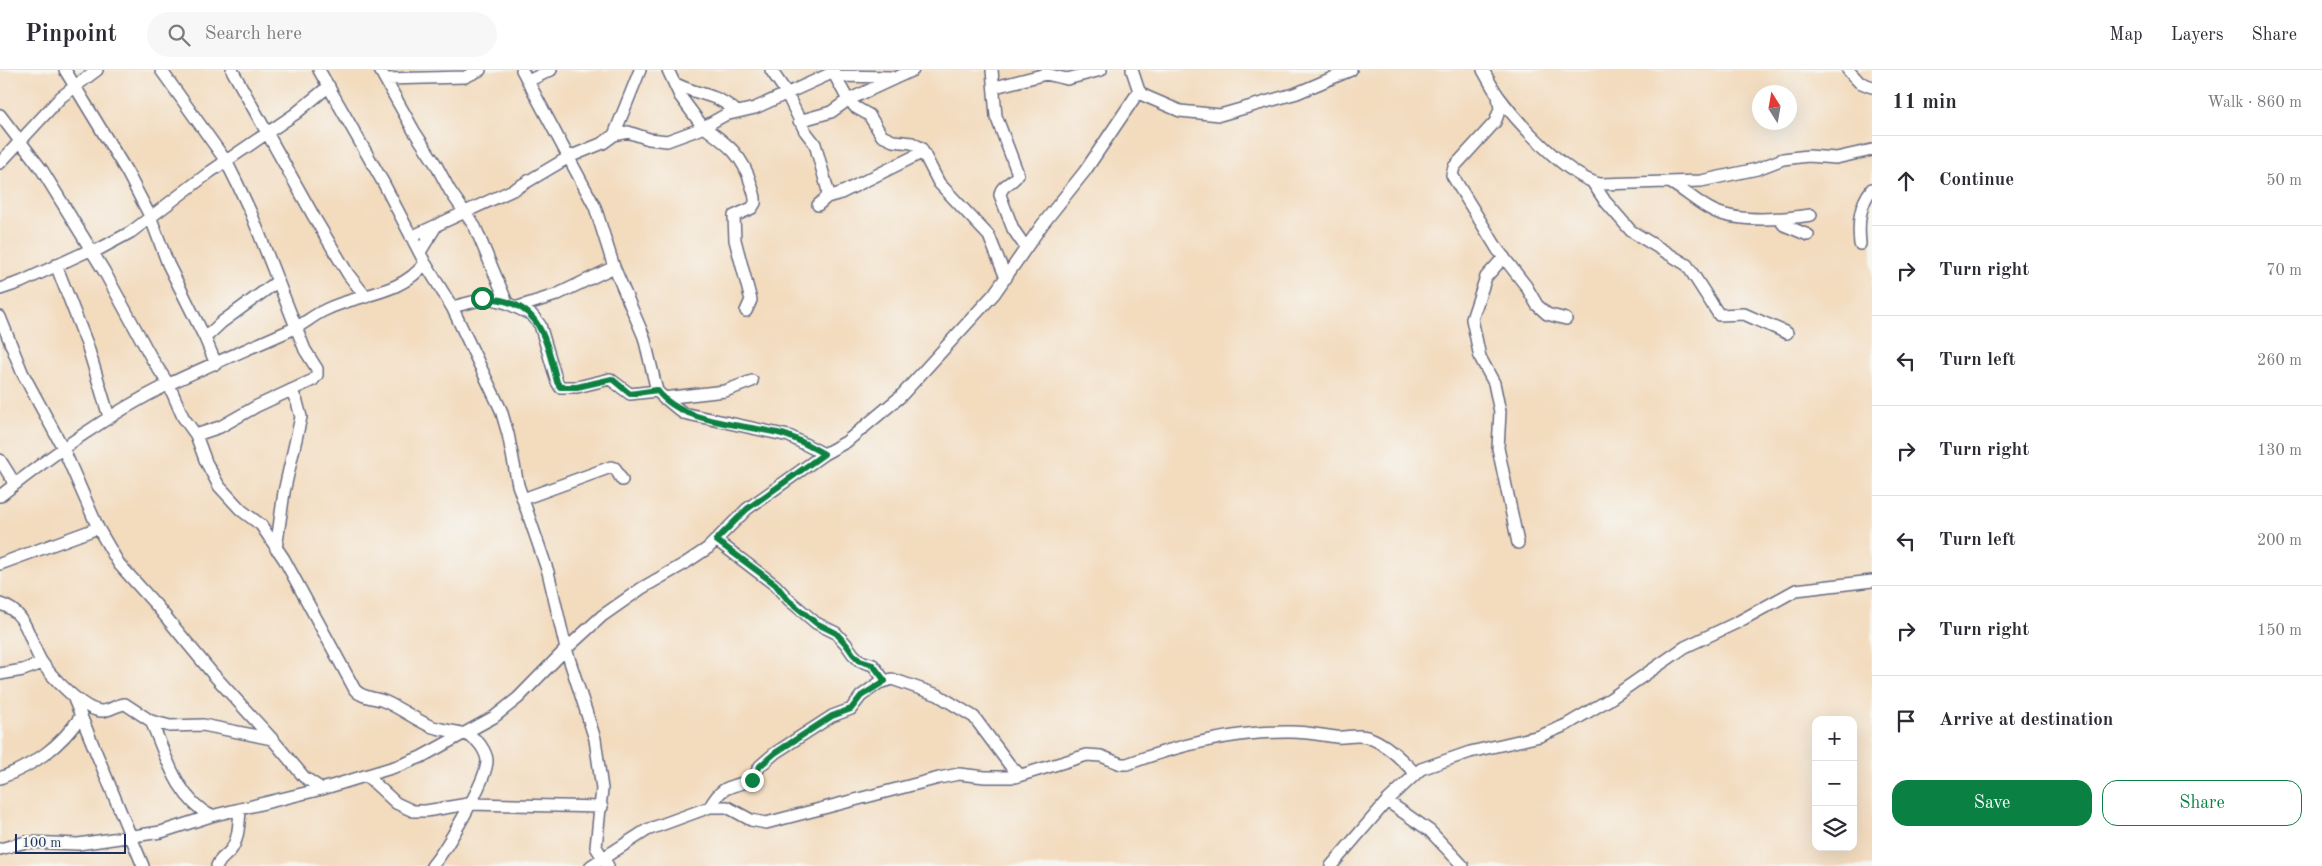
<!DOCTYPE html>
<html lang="en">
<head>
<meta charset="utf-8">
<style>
  body { margin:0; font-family:"Old Standard TT",serif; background:#f7f7f7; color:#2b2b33 }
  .controls { position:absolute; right:15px; bottom:15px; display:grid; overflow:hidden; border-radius:10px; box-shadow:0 5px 20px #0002 }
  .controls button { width:45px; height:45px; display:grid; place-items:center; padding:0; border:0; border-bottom:1px solid #e1e1e2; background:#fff; color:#2b2b33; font:25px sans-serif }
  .compass { position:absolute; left:1752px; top:15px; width:45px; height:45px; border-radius:50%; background:#fff; box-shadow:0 5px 20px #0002; rotate:349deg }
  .scale { position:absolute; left:15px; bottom:12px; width:111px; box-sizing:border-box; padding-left:5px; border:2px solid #1b2f5e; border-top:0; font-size:14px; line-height:18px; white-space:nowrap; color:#1b2f5e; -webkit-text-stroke:4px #f6f6f2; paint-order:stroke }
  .stop { position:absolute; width:15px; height:15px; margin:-11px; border:4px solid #0b8043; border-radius:50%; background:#fff }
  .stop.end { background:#0b8043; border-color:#fff; box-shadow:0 1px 5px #0008 }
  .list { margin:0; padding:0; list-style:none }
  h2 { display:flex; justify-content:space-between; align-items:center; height:65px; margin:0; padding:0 20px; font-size:21px }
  h2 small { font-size:16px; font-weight:400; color:#7c7c81 }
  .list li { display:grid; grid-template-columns:32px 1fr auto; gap:15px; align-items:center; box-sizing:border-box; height:90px; padding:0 20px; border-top:1px solid #e1e1e2 }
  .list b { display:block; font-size:19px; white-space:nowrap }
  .list em { font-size:16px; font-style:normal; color:#7c7c81 }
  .actions { display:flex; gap:10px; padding:15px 20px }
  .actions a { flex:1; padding:11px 0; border:1px solid #0b8043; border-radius:15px; text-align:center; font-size:18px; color:#0b8043 }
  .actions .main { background:#0b8043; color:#fff }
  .icon { flex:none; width:28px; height:28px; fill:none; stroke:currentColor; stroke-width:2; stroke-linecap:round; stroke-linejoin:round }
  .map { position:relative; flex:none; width:1872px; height:796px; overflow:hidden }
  header { display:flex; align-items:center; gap:30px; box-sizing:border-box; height:70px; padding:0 25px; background:#fff; border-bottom:1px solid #e1e1e2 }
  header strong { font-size:24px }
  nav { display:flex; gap:28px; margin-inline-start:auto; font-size:18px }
  .search { width:350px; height:45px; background:#f7f7f7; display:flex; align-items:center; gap:12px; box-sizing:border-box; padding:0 18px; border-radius:28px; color:#7c7c81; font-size:19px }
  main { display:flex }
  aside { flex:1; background:#fff }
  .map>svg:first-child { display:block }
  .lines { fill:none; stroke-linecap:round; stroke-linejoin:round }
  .minor-casing { stroke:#676b80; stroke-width:14 }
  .minor { stroke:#fff; stroke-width:11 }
  .route { stroke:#0b8043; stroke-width:6 }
</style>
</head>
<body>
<header>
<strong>Pinpoint</strong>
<div class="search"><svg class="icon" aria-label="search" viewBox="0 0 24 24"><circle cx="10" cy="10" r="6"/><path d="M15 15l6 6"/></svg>Search here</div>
<nav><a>Map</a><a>Layers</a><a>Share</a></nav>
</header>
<main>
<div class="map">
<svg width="1872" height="796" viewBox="0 0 1872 796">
  <rect width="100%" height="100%" fill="#f6f6f2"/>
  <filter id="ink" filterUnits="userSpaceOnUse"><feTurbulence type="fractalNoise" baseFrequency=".02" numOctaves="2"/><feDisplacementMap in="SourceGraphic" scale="10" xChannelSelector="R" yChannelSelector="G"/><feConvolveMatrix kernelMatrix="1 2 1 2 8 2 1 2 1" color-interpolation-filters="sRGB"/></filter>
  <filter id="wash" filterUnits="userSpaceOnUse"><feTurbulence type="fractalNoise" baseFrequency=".0096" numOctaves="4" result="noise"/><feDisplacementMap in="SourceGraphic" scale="20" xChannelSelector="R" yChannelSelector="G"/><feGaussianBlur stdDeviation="1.12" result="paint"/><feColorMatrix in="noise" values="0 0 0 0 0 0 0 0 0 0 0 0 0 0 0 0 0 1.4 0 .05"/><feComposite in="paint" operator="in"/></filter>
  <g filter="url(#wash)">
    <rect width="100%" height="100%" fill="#f3dbbe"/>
  </g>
  <g filter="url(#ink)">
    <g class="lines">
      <g class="minor-casing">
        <path id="minor" d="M65 0 127 102 150 146 168 194 205 268 216 294
          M161 0 226 91 237 113 251 143 305 280 317 299V305L313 310 257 336 220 357 196 365
          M232 0 314 147 348 204 366 227
          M319 0 384 114 425 193 452 237 501 340 508 364 518 415 548 502 566 579 595 669 602 719 596 777 608 796
          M380 0 414 61 435 93 450 121 475 157 507 233
          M522 0 595 137 614 197 644 267 657 321 660 324 683 343 789 366 824 384
          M668 0 680 26 703 57
          M771 0 786 22 805 61 815 74 828 121 827 127 818 135
          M992 0 996 46 1018 104C1013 114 1001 114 1000 125L1013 159 1026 178
          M1132 0 1139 21 1145 26 1180 41 1220 45 1297 23 1351 0
          M1483 0C1488 9 1493 19 1499 27 1518 53 1568 107 1600 114L1701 111 1757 99 1783 89 1808 86 1836 88 1872 80
          M1848 0 1859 12 1872 17
          M833 2 848 30
          M836 6 891 7
          M385 9 465 7 480 0
          M528 11 551 0
          M674 13C698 26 715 22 737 42
          M995 17 1046 4 1067 9 1101 0
          M1498 26 1500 39 1495 52 1454 97 1452 105 1498 180 1526 216 1537 235 1547 244 1566 249
          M849 29 855 37 869 45 882 66 893 71 912 73 921 78 939 113 989 166 1006 208
          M0 45 42 100 104 201 152 289 169 315 183 347 196 365 206 392 219 416 241 440 261 455 284 489 355 620C363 629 376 627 386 632 401 639 415 649 430 656 446 662 464 660 477 671 482 676 487 685 487 691 487 710 445 781 432 796
          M799 51 831 42 848 30 913 0
          M704 57C727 74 743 85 751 114 753 121 756 126 755 133L752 138 734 146 735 170 751 230 746 241
          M614 65 640 0
          M0 93 61 27 97 0
          M1593 113 1605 131 1631 161 1687 195 1719 245 1744 244 1787 263
          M1671 113C1686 121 1698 134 1714 141 1740 153 1783 149 1811 145
          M827 127 841 123 923 82
          M1779 149 1784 155 1808 165
          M411 167 515 119 569 87 603 73 614 65 628 62 649 69 667 71 700 59 725 45 755 38 834 2
          M1860 174C1858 154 1859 135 1872 119
          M420 182 436 156
          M92 183 131 162 210 102 295 44 329 16
          M1504 187 1486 207 1472 249 1480 287 1494 313 1500 342 1498 378 1518 473
          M56 195 87 274 109 347
          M0 219 21 212 90 180
          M452 237 488 228 507 233 532 245 540 255 557 312 560 317H577L610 309 630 324 657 321
          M518 237 556 225 614 197
          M0 247 22 302 63 378 98 458 119 494 156 535 212 603 273 670 304 707 322 719
          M205 268 222 252 278 211
          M663 328 725 321 752 311
          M0 390 15 414
          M0 426C53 384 107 345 167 315 209 295 253 277 295 258 305 253 314 245 325 240 359 223 400 226 425 193
          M523 429 611 397 615 398 622 410
          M716 470 775 515 789 530 816 553 836 563 846 574 853 584 860 591 873 595 885 611
          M276 479 284 422 301 347 297 332 291 320
          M0 494 98 458
          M0 534C28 542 28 569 41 591 50 605 84 642 103 641 110 640 117 635 125 634L151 651 170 656 203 655 272 669
          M0 604 23 600 42 593
          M74 629 143 796
          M151 651C166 685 176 727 211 746
          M367 706 396 733 413 741H426L468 734 602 737
          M0 708C34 695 60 677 81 646
          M1387 731 1430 761 1463 796
          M710 737C722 714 731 718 752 710L760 696 775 683 832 646 851 639 861 626 879 613 892 609 938 625 974 647 1009 694 1020 705
          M0 779 26 772 78 774 161 762 211 746 322 719 401 695 421 687 494 647 518 628 566 579 602 546 642 518 684 494 708 478 747 439 824 384 846 372 900 327 994 224 1042 155 1085 101 1139 21
          M217 796C220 788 225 787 230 781 239 771 239 751 240 739
          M591 796 647 760 710 737H727L751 750 766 753 939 708 959 704 985 707H1015L1087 685 1101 686 1121 694H1127C1179 675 1235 661 1291 662 1306 662 1321 665 1336 667 1346 668 1356 664 1367 667 1386 673 1401 689 1415 703
          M1331 796 1387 731 1421 699 1470 682 1540 666 1566 655 1610 629 1685 577 1738 552 1796 520 1872 511"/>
      </g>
      <use href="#minor" class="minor"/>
    </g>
  </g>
  <g class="lines" filter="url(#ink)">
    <path class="route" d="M482 228C539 229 545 265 557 312L560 317H577L612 309 630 324 657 320C681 354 744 354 782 364 797 368 811 377 824 384L747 439 716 470 775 514 788 530 816 553 836 563 846 574 853 584 860 591 873 595 885 611 861 626 851 639 832 646 775 683 760 696 752 710"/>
  </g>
</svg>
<div class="controls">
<button>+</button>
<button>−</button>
<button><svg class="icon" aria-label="layers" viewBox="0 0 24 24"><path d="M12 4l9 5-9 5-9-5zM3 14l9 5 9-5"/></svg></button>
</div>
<svg class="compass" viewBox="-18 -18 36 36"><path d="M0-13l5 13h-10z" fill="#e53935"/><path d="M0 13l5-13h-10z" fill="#7c7c81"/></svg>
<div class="scale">100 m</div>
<div class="stop" style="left:482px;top:228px"></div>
<div class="stop end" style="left:752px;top:710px"></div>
</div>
<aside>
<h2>11 min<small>Walk · 860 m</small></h2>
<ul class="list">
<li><svg class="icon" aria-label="ahead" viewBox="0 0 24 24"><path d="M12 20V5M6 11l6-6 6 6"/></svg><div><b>Continue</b></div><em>50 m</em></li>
<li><svg class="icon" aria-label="right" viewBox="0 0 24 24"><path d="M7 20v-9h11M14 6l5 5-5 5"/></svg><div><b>Turn right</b></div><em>70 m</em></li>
<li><svg class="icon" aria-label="left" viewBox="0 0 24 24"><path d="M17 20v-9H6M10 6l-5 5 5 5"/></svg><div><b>Turn left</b></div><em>260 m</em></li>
<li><svg class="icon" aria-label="right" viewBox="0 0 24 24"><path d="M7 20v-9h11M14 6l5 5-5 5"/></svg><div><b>Turn right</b></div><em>130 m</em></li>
<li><svg class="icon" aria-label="left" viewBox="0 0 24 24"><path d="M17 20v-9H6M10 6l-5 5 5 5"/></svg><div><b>Turn left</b></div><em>200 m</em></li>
<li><svg class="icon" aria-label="right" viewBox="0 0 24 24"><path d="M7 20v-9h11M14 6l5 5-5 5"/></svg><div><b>Turn right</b></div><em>150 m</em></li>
<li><svg class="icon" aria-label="arrive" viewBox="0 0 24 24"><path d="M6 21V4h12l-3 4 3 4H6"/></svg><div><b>Arrive at destination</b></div></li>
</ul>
<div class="actions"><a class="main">Save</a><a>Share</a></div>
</aside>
</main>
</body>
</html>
